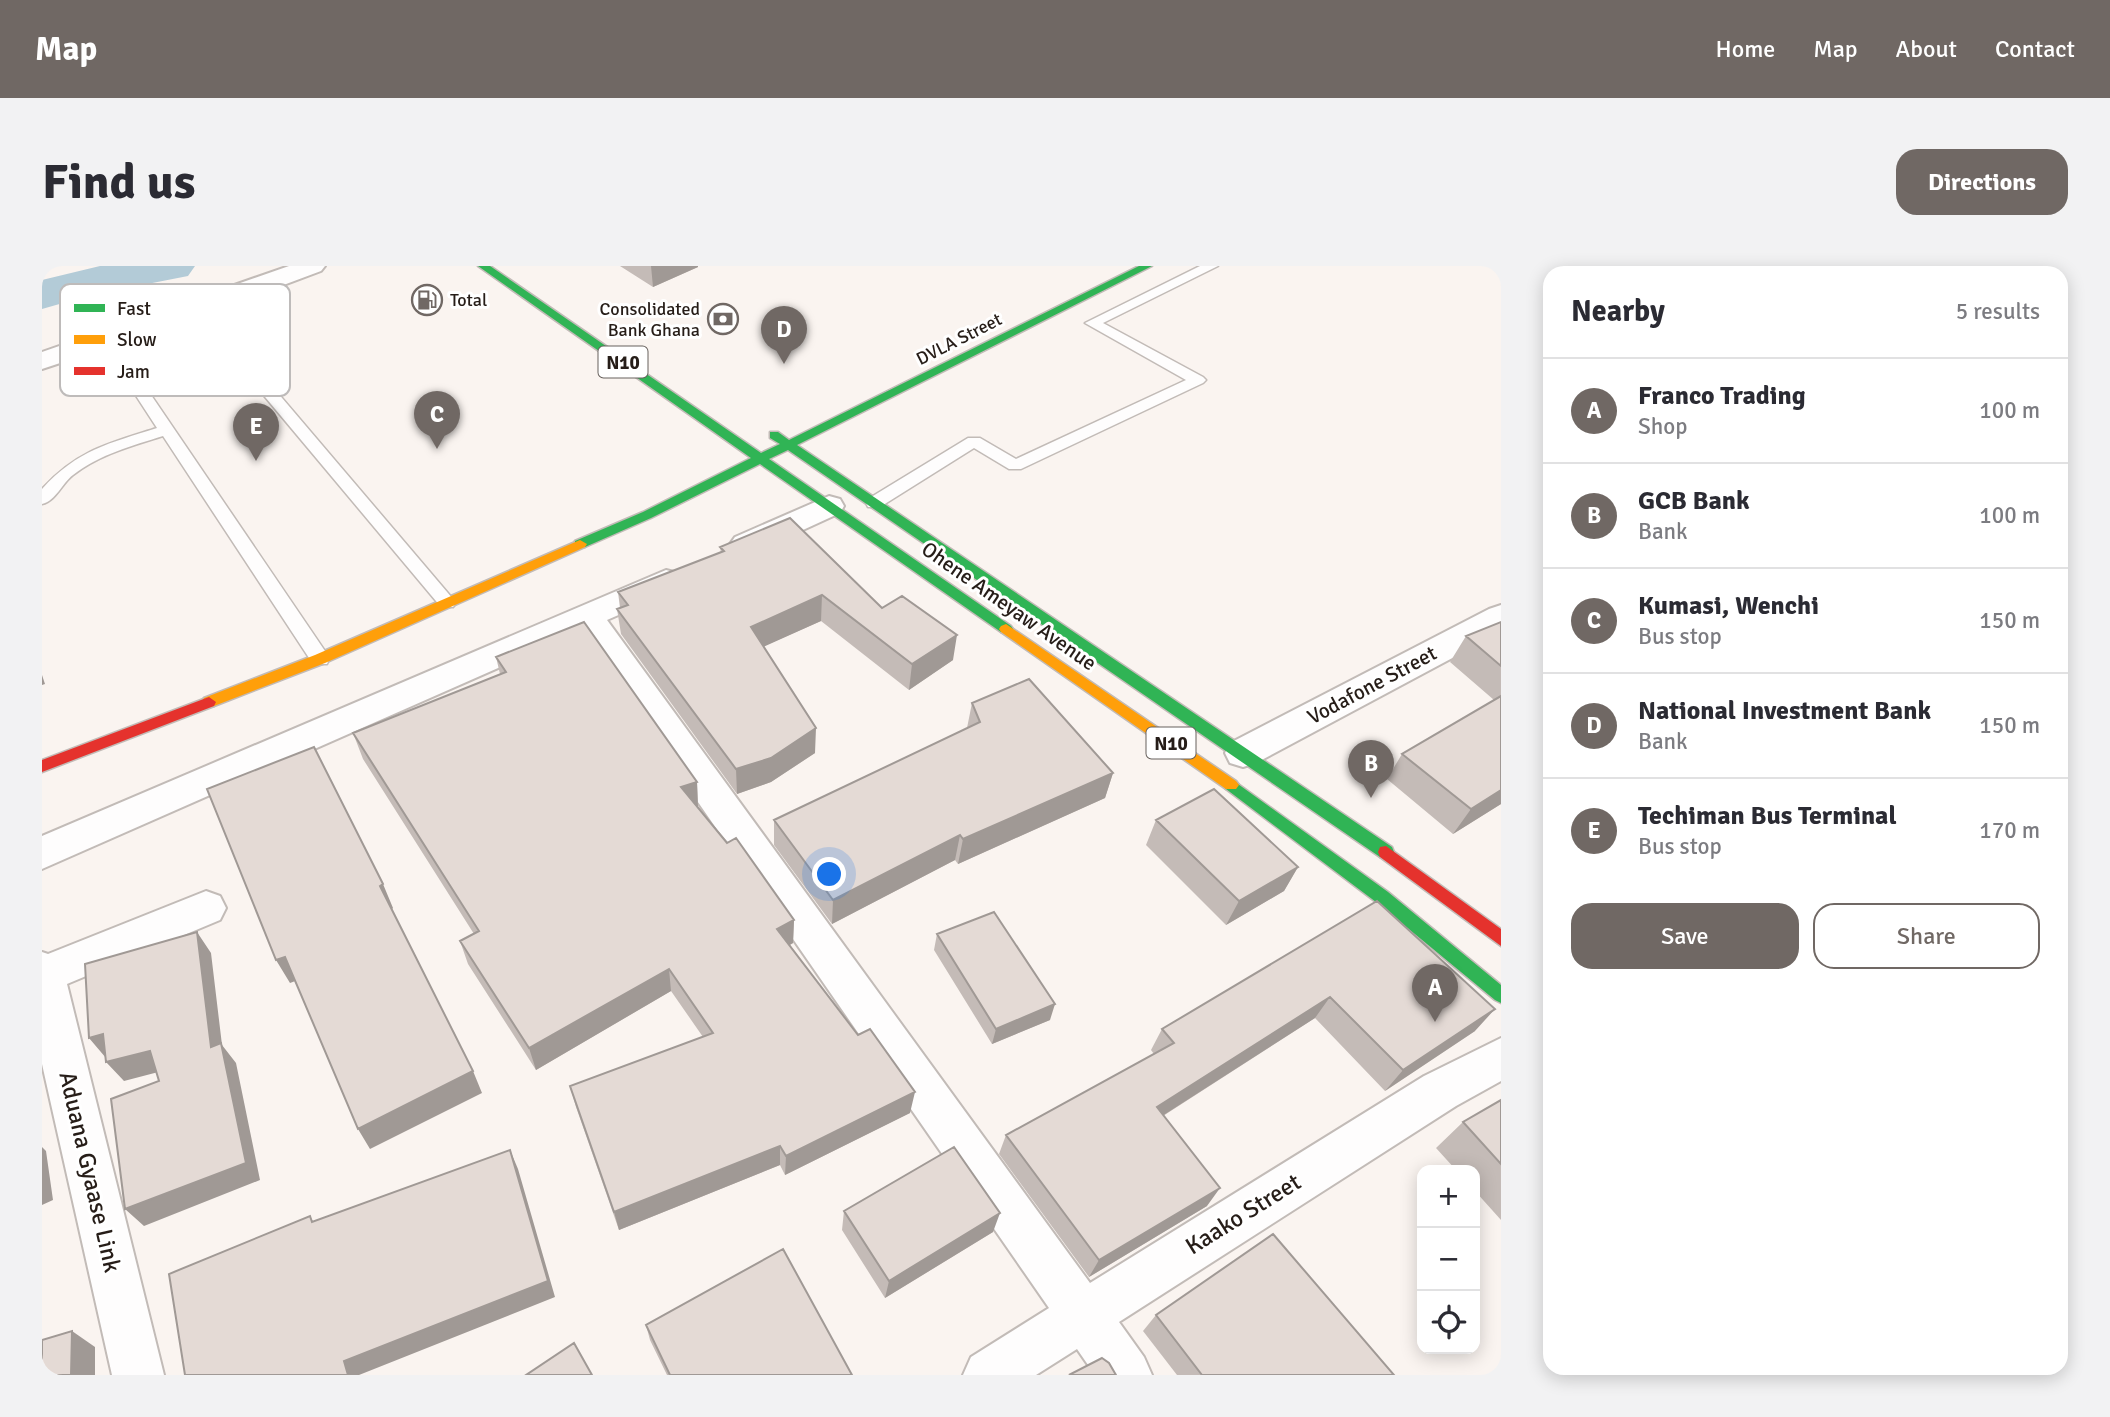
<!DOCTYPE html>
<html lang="en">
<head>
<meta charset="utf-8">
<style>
  body { margin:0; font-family:Signika,sans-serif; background:#f2f2f3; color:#2b2b33 }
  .controls { position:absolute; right:21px; bottom:21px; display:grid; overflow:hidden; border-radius:14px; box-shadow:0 4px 18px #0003 }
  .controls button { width:63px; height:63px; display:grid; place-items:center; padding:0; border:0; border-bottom:2px solid #e1e1e2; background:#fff; color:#2b2b33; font:35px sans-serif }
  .you { position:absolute; left:788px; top:609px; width:24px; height:24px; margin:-18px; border:5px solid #fff; border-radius:50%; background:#1a73e8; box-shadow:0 0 0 10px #1a73e833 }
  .badge { display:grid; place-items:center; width:46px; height:46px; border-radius:50%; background:#706864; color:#fff; font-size:23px; font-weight:700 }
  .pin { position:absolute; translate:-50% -58px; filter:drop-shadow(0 2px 4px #0008) }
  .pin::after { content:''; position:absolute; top:37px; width:24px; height:21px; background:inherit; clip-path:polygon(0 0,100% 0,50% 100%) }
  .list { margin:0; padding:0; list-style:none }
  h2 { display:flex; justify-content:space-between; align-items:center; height:91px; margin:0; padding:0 28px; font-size:30px }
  h2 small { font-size:23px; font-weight:400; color:#7c7c81 }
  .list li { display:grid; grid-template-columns:46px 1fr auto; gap:21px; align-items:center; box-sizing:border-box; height:105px; padding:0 28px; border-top:2px solid #e1e1e2 }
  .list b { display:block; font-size:26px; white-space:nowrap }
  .list p { margin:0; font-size:23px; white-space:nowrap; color:#7c7c81 }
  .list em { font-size:23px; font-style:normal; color:#7c7c81 }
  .actions { display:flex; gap:14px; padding:21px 28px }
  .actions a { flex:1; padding:16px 0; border:2px solid #706864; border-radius:21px; text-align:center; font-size:24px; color:#706864 }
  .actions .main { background:#706864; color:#fff }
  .icon { flex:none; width:38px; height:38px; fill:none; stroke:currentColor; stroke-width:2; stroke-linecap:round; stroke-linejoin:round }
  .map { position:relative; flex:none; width:1459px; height:1109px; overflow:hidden; border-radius:21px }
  header { display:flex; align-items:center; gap:42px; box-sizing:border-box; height:98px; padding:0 35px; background:#706864; color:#fff }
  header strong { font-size:33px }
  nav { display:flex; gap:38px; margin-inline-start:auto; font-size:24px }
  .intro { display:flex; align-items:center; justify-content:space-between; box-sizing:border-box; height:168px; padding:0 42px }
  h1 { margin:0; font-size:49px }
  .button { padding:18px 32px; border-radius:21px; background:#706864; color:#fff; font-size:24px; font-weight:700 }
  main { display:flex; gap:42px; padding:0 42px }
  aside { flex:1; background:#fff; border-radius:21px; box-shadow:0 4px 18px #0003 }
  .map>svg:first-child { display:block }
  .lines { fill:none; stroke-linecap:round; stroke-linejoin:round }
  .river { fill:#b3cbd7; fill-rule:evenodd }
  .lane-casing { stroke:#c2bbb7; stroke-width:3 }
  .street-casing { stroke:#c2bbb7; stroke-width:4 }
  .fast-casing { stroke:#c2bbb7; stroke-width:3 }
  .slow-casing { stroke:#c2bbb7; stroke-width:3 }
  .jam-casing { stroke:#c2bbb7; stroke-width:3 }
  .lane { fill:#fefdfd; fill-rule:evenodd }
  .street { fill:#fefdfd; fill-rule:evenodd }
  .fast { fill:#30b455; fill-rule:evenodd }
  .slow { fill:#ff9f0a; fill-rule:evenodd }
  .jam { fill:#e5322d; fill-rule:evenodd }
  .wall { fill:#c4bbb7 }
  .shaded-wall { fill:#a09995 }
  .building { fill:#e4dad5; stroke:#a09995; stroke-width:2 }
  .labels { text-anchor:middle; stroke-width:6; stroke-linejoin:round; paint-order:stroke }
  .far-poi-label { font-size:18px; fill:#261d18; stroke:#fff; text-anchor:start }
  .far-street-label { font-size:18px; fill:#261d18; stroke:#fff }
  .shield { fill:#fff; stroke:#67615d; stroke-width:2 }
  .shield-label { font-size:19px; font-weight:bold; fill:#261d18 }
  .street-label { font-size:21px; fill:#261d18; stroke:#fff }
  .near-street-label { font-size:24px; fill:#261d18; stroke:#fff }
  .key { fill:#fff; stroke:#bebbba; stroke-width:2 }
  .key-label { font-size:19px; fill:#261d18 }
</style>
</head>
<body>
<header>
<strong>Map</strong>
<nav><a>Home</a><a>Map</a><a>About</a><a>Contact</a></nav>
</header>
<div class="intro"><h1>Find us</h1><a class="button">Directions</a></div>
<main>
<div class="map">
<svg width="1459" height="1109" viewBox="0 0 1459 1109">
  <rect width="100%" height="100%" fill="#faf4f0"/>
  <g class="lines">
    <path class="river" d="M58 0H153L146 10 49 29 0 43V14Z"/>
    <g class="lane-casing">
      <path id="lane" d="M1158 0H1176L1061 57 1161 111 1164 114 1161 117 979 203H967L932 182 838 241H826L824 237 826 233 926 172H938L974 193 1144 114 1043 57Z
        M156 38 161 39 411 333 414 337 411 341H399L151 45V39Z
        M64 69 71 73 285 388 287 393 285 398H271L121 170C90 180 58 188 31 209 20 217 14 235 0 238V223C35 184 68 177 115 162L57 73Z"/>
    </g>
    <g class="street-casing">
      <path id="street" d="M247 0H283L279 5 148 54 0 103V86Z
        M787 230 798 233 802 240 798 247 715 285 704 288 693 285 688 278 693 271Z
        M624 304 636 307 640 315 636 323 565 354 1048 1017 1382 810 1459 772V815L1414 840 1077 1056 1102 1091 1110 1109H1053L1035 1083 994 1109H921L929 1091 1007 1042 538 366 0 603V570Z
        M1459 339V366L1214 497 1201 501 1188 497 1183 487 1188 477 1447 343Z
        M164 625 178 630 184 642 178 654 25 718 122 1109H70L0 798V686L6 688Z"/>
    </g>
    <g class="fast-casing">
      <path id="fast" d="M436 0H448L719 187 738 178 728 172V166H736L747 174 1097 0H1110L755 179 1350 581 1352 586 1350 591H1338L746 184 727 193 969 360 971 363 969 366H959L718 198 609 252 543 281H533V275L601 246 709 192Z
        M1189 513 1346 626 1459 719V737L1453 734 1334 636 1184 523 1181 519 1184 515Z"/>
    </g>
    <g class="slow-casing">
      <path id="slow" d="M538 274 545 278 543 281 283 397 172 440 167 441 160 436 162 432 273 389Z
        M964 358 1194 515 1197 519 1194 523H1184L959 366 957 363 959 360Z"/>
    </g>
    <g class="jam-casing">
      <path id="jam" d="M167 431 174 436 172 440 0 506V494Z
        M1344 580 1459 663V680L1338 591 1336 586 1338 581Z"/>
    </g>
    <use href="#lane" class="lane"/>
    <use href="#street" class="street"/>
    <use href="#fast" class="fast"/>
    <use href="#slow" class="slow"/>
    <use href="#jam" class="jam"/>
  </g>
  <path class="wall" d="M578 0H656V1L611 21Z
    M678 281 840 342 911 394 867 424 779 355 722 380 773 487 729 516 695 528 579 368 575 343 578 342 576 326 679 287Z
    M1459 356V538L1411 568 1345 513 1360 488 1452 434 1408 396 1424 370Z
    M454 391 655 516 656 541 752 654 751 677 748 679 868 847 743 909 738 899 577 964 534 841 528 820 661 771 629 725 494 804 426 698 418 675 432 668 321 493 311 467 458 408Z
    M930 437 1071 507 1063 532 916 598 913 594 790 658 732 579V554L925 462Z
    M1114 554 1256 601 1242 625 1184 659 1104 579Z
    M1335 635 1433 765 1343 825 1273 752 1121 850 1165 940 1047 1011 957 888 964 869 1112 788 1109 784 1120 763Z
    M895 668 1008 754 950 778 892 684Z
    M1459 834V954L1433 925V904H1414L1394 882 1421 856Z
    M802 945 951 966 843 1032 800 964Z
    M1114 1049 1352 1109H1135L1101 1065Z
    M604 1059 810 1109H625L608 1074Z"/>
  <path class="shaded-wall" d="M609 0H656V1L611 21Z
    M780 329 779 355 710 386 709 361Z
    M915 369 911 394 867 424 870 398Z
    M0 409 3 418 0 419Z
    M774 462 773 487 729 516 695 528 694 503Z
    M1071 507 1063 532 916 598 921 573Z
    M655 516 656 541 641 546 639 521Z
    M1459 524V538L1411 568 1429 543Z
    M918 569 913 594 790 658 791 634Z
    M1256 601 1242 625 1184 659 1197 635Z
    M341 618 351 642 349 644 338 620Z
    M752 654 751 677 735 686V663Z
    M155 666 169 687 180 779 194 797 218 914 102 960 83 943 169 781Z
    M243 691 256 714 248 717 234 694Z
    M627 703 629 725 494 804 487 782Z
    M1288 731 1273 752 1103 861 1115 841Z
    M1013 738 1008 754 950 778 954 763Z
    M1453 743 1433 765 1343 825 1361 804Z
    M61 768 64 792 47 772Z
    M108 785 124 804 82 815 64 796Z
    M431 805 440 827 328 883 316 863Z
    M873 826 868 847 743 909 744 890Z
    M738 880V899L577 964 572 946Z
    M0 881 4 885 11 934 0 939Z
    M468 884 476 903 513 1031 317 1109H306L302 1095Z
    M1178 922 1165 940 1047 1011 1057 994Z
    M958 947 951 966 843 1032 847 1015Z
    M30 1065 53 1081V1109H29Z"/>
  <path class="building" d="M748 252 840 342 860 330 915 369 870 398 780 329 709 361 774 462 729 492 694 503 575 343 586 339 576 326 682 285 678 281Z
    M542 356 655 516 639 521 685 577 694 572 752 654 735 663 816 769 828 763 873 826 744 890 738 880 572 946 528 820 671 767 627 703 487 782 418 675 437 665 311 467 464 406 454 391Z
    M1459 356V400L1424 370Z
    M987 413 1071 507 921 573 918 569 791 634 732 554 938 456 930 437Z
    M1459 430V524L1429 543 1360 488Z
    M272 481 341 618 338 620 431 805 316 863 243 691 234 694 165 523Z
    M1172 523 1256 601 1197 635 1114 554Z
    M1335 635 1453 743 1361 804 1288 731 1115 841 1178 922 1057 994 964 869 1132 777 1120 763Z
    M952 646 1013 738 954 763 895 668Z
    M155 666 169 781 179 777 204 897 83 943 69 833 117 815 108 785 64 796 61 768 47 772 43 698Z
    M1459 834V898L1421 856Z
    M912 881 958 947 847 1015 802 945Z
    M468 884 506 1015 302 1095 306 1109H143L127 1008 268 950 270 956Z
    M1231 968 1352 1109H1160L1114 1049Z
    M741 983 810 1109H628L604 1059Z
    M30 1065 29 1109H0V1074Z
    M532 1077 550 1109H484Z
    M1060 1092 1067 1097 1074 1109H1027Z"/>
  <defs>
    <g id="fuel-ring" transform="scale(1.575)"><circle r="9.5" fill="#fff" stroke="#706864" stroke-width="1.5"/><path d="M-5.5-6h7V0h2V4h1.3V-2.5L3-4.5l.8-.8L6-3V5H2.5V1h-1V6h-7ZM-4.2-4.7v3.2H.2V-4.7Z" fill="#706864"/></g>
    <g id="bank-ring" transform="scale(1.575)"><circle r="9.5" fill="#fff" stroke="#706864" stroke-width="1.5"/><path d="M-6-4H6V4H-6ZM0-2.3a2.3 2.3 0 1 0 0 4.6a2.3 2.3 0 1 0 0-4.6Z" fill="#706864"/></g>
  </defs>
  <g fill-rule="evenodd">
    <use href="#fuel-ring" x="385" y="34"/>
    <use href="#bank-ring" x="681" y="53"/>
  </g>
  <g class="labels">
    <g class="far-poi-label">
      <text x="408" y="40">Total</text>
      <text x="658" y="49" text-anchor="end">Consolidated<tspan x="658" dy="21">Bank Ghana</tspan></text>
    </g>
    <g class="far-street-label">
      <text transform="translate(917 73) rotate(-27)" y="6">DVLA Street</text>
    </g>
    <g class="shield">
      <rect x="556.5" y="80.5" width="49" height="31" rx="5"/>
      <rect x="1104.5" y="461.5" width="49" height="31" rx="5"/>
    </g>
    <g class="shield-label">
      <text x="581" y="103">N10</text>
      <text x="1129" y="484">N10</text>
    </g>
    <g class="street-label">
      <text transform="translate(967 340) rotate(35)" y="7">Ohene Ameyaw Avenue</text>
      <text transform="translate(1330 419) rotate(-28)" y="7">Vodafone Street</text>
    </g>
    <g class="near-street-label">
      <text transform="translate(48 906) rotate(77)" y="8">Aduana Gyaase Link</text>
      <text transform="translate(1201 948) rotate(-32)" y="8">Kaako Street</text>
    </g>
  </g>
  <rect x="18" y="18" width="230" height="112" rx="10" class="key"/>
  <rect x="32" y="38" width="31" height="8" fill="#30b455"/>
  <rect x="32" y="69" width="31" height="9" fill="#ff9f0a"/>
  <rect x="32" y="101" width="31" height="8" fill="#e5322d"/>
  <g class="key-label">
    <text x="75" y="49">Fast</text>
    <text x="75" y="80">Slow</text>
    <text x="75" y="112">Jam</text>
  </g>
</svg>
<div class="controls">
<button>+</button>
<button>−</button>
<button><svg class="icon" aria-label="locate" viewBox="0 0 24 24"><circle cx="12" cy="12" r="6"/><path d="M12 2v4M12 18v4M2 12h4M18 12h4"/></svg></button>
</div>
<div class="you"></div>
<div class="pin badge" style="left:1393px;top:756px">A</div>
<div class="pin badge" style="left:1329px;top:532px">B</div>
<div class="pin badge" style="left:395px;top:183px">C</div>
<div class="pin badge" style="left:742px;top:98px">D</div>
<div class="pin badge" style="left:214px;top:195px">E</div>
</div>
<aside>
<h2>Nearby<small>5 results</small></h2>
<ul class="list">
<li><span class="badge">A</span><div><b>Franco Trading</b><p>Shop</p></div><em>100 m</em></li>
<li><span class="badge">B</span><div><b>GCB Bank</b><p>Bank</p></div><em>100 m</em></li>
<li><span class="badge">C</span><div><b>Kumasi, Wenchi</b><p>Bus stop</p></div><em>150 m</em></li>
<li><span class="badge">D</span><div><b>National Investment Bank</b><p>Bank</p></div><em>150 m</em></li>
<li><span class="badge">E</span><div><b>Techiman Bus Terminal</b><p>Bus stop</p></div><em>170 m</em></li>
</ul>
<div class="actions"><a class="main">Save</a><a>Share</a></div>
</aside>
</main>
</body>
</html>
